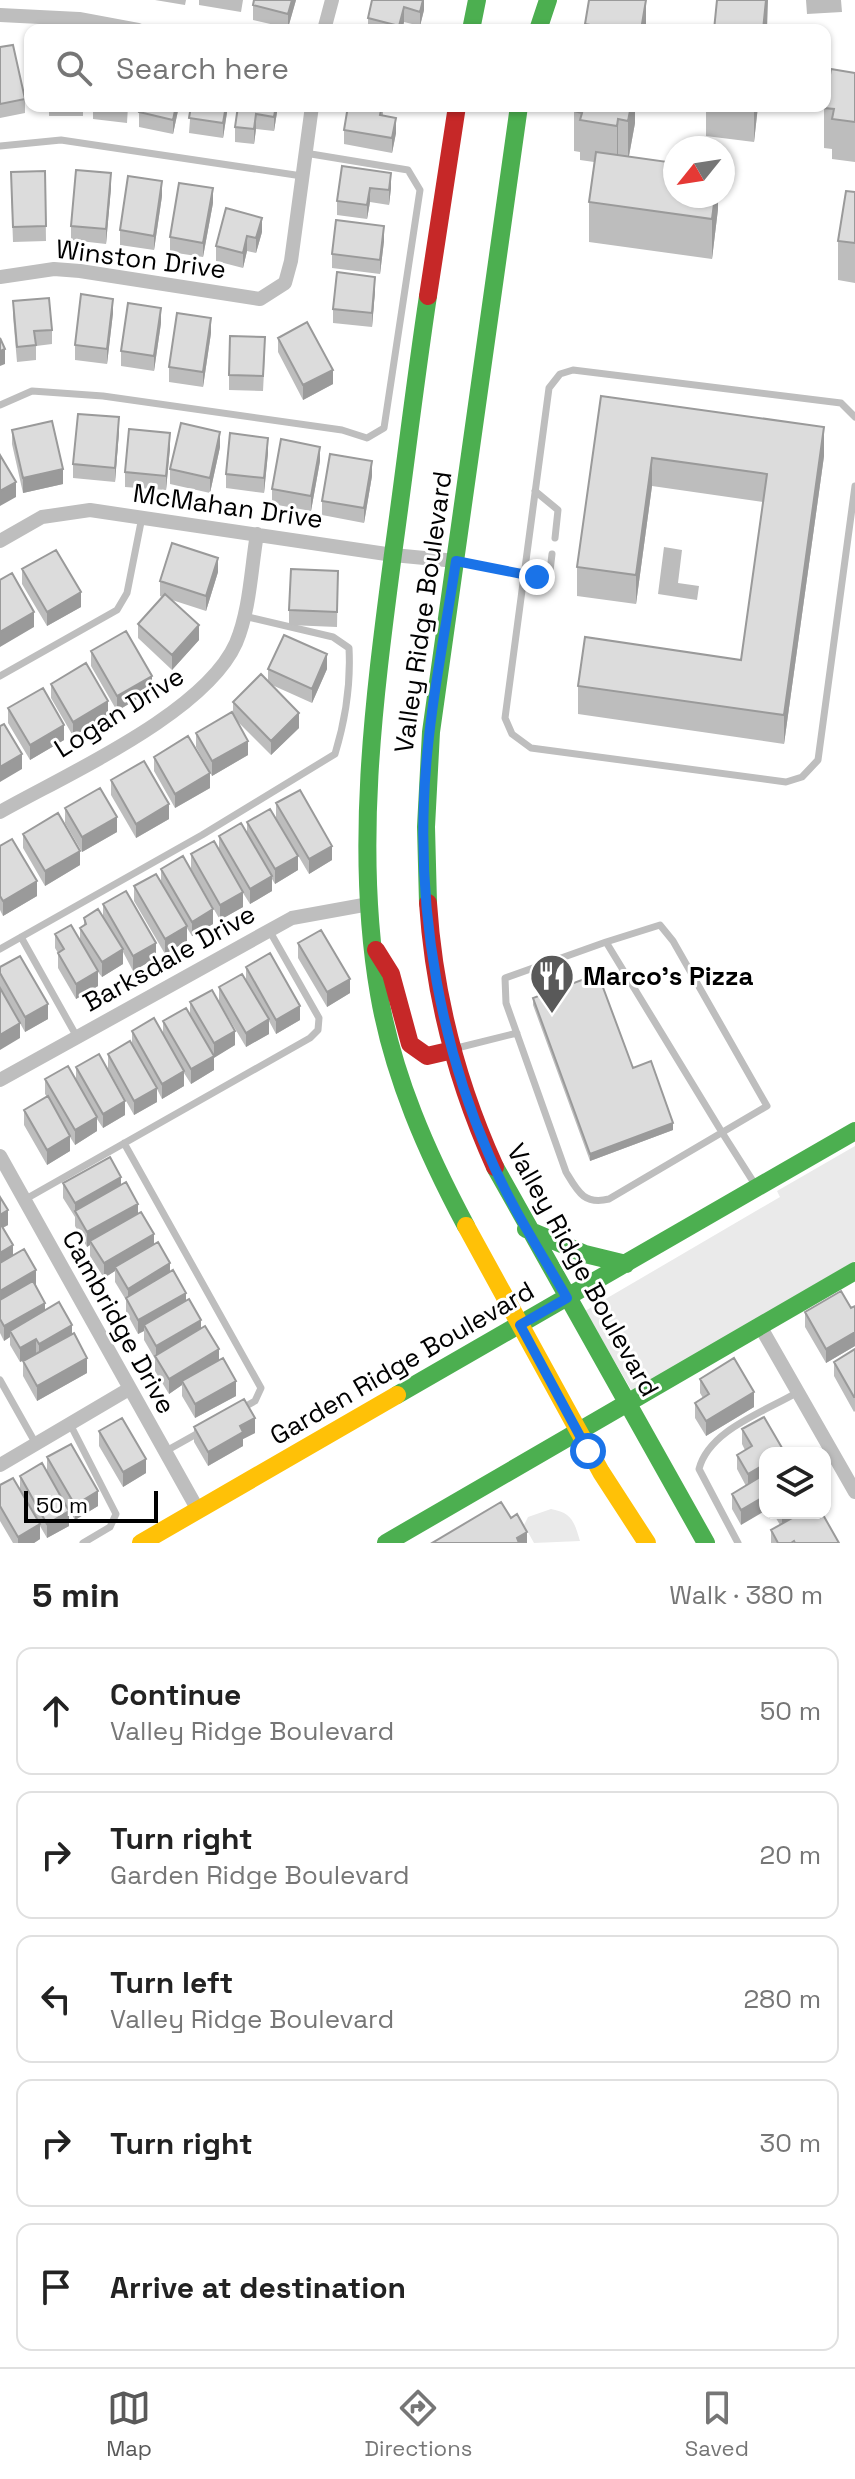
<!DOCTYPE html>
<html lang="en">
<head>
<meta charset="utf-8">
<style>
  body { margin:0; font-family:"Space Grotesk",sans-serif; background:#f2f2f2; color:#222 }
  .controls { position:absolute; right:24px; bottom:24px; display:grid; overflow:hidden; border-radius:16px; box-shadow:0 2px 6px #0004 }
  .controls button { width:72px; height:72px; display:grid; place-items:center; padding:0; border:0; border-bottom:2px solid #e0e0e0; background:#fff; color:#222; font:40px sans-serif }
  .compass { position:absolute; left:663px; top:136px; width:72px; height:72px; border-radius:50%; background:#fff; box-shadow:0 2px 6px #0004; rotate:240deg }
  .scale { position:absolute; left:24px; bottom:20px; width:134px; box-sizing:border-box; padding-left:8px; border:4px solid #000; border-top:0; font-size:22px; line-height:28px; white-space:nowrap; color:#000; -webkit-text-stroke:6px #fff; paint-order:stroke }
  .stop { position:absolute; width:24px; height:24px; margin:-18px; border:6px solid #1a73e8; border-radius:50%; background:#fff }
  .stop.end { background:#1a73e8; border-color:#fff; box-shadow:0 2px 8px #0008 }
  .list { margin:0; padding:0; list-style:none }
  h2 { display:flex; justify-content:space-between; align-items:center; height:104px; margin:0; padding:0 32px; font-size:34px }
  h2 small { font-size:26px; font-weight:400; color:#767676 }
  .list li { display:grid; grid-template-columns:52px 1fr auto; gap:24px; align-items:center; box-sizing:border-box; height:128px; margin:0 16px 16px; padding:0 16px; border:2px solid #e0e0e0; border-radius:16px }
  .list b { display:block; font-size:30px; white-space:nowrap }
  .list p { margin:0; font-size:26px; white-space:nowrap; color:#767676 }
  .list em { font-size:26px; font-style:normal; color:#767676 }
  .icon { flex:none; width:44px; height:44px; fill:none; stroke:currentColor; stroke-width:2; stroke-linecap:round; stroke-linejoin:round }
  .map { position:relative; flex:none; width:855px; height:1543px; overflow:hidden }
  .search { position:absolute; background:#fff; box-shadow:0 2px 6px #0004; left:24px; right:24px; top:24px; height:88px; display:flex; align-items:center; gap:20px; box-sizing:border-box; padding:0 28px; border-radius:16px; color:#767676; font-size:30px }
  .sheet { height:824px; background:#fff }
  nav { display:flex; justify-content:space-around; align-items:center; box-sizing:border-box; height:112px; border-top:2px solid #e0e0e0; background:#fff; font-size:22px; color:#767676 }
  nav a { display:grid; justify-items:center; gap:4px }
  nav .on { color:#595959 }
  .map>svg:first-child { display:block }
  .green { fill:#eaeaea }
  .water { fill:#bcbcbc }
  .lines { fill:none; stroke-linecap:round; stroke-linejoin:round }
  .lane { stroke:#bebebe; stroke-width:7 }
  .street { stroke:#bebebe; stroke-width:14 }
  .fast { stroke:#4caf50; stroke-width:18 }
  .slow { stroke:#ffc107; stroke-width:18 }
  .jam { stroke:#c62828; stroke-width:18 }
  .wall { fill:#bdbdbd }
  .shaded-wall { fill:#9a9a9a }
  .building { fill:#dcdcdc; stroke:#9a9a9a; stroke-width:2 }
  .route { stroke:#1a73e8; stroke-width:10 }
  .labels { text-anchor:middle; stroke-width:6; stroke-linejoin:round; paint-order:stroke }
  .street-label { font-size:26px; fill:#000; stroke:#fff }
  .poi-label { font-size:26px; font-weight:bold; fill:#000; stroke:#fff; text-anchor:start }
</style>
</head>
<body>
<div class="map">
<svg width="855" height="1543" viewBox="0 0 855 1543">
  <rect width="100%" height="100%" fill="#fff"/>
  <path class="green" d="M855 1146V1261L632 1391 585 1311 780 1197 777 1191Z
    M551 1509C572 1513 574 1521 580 1541L534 1543 524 1525 528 1517Z"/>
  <path class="water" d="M806 0H841L842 12 807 14Z
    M664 547 682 550 678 583 699 586 697 600 658 594Z"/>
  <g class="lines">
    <path class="lane" d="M0 146 61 140 302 176
      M0 405 32 391 103 396 342 430 367 438 384 428 420 190 408 170 305 153
      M855 417 841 403 573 370 560 374 549 388 505 718 512 734 531 748 786 782 802 777 818 760 855 486
      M535 491 558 510 555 538
      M458 561 537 577 550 571 552 554
      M0 676 117 610 127 593 142 517
      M21 937 77 1037
      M606 942 660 925 673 941 767 1106 609 1199C584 1205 578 1192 566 1172L506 1003 505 978 606 942 723 1134 756 1186
      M0 949 202 835 335 754C346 718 351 686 349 648L333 637 244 616
      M453 1049 517 1033
      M124 1143 261 1388 255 1401 239 1410
      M24 1200 310 1038 318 1030 319 1018 269 930
      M0 1380 36 1444
      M70 1424 116 1514 110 1527 83 1543
      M166 1451 200 1432
      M738 1543 699 1469C709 1430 764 1412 798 1392"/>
    <path class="street" d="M0 15 79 19 138 30
      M324 30 332 0
      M0 277 54 269 80 271 260 299 285 283 291 261 312 106
      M0 541 42 517 90 510 393 555 456 561
      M0 812C67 774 205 713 236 643 250 610 251 569 257 534
      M0 1080 292 918 369 904
      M0 1156 198 1510
      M760 1326 855 1492
      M0 1465 129 1389"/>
    <path class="fast" d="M471 30 477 0
      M538 30 548 0
      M428 296C415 382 405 468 393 554 374 699 354 849 379 994 393 1076 427 1153 466 1226
      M428 903 426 827 431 732 519 106
      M495 1167 706 1543
      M526 1229 585 1254 626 1264
      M397 1395 855 1131
      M386 1543 855 1271"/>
    <path class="slow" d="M466 1226 601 1472 647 1543
      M141 1543 397 1395"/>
    <path class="jam" d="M428 296 457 106
      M428 903C434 995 457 1083 495 1167
      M376 950 391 974 410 1044 427 1056 453 1050"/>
  </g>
  <path class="wall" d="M155 0H186L185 5Z
    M199 0H243L241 12 199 5Z
    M296 0 288 28 253 20V5Z
    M424 0V10L420 26 404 22 402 30H368V18Z
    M585 24 646 30H585Z
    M0 47 25 99V113L0 118Z
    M855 73V162L832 159V149L824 148V108Z
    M49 106H83V116H49Z
    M93 106H128L127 123 93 119Z
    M179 106 173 134 139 127V112Z
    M191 106H228L223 138 189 133Z
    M238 106H278L274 131 256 129 254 144 235 142V127Z
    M383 106V116L396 133 392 153 344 144V130Z
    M635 106V123L629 156 718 196V209L712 259 589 242V202L594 162 580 160V152L574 151V111Z
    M706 106H758L754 142 706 136Z
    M342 166 391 188 389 205 370 202 367 219 337 215V201Z
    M45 171 46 241 13 242 11 187Z
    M111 188 106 244 71 240V226Z
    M855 192V283L838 280V241Z
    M162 196 154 250 120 245V230Z
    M213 203 203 257 170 252V237Z
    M262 232 256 253 247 251 243 268 216 261V246Z
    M384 241 380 274 332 268V254Z
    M375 291 372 327 333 323V309Z
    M13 301 52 330V344L36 346V360L17 362 13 316Z
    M113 313 107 364 75 360V345Z
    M161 323 154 371 121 366V351Z
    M211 333 203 387 169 382V367Z
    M278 338 333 384 303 400 278 352Z
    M265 352 263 391 229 390V375Z
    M601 396 824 456 784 744 578 714V686L741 660 763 502 652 486 636 604 577 596V567Z
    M12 430 63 484 23 493 12 444Z
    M119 432 115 482 73 478V464Z
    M220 447 210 493 170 484V469Z
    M170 448 166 490 125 487V472Z
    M268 453 264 493 226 488V474Z
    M320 461 311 511 272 504V489Z
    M372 476 364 523 322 515V501Z
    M22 569 81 607 47 626 22 584Z
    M338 571 337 627 289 625V610Z
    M218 572 206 611 172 600 199 640 172 670 138 638V624L162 597 160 596V581Z
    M91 651 152 690 117 711 91 666Z
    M268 669H327L312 703 272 685 299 728 271 755 236 720 248 755 212 776 196 747V733L233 715V702L268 681Z
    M51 684 108 716 73 736 51 698Z
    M8 708 64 740 30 760 8 723Z
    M154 757 210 788 175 808 154 771Z
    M111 780 169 819 136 838 111 795Z
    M276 803 332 860 309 874 276 818Z
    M65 808 117 832 82 852 65 823Z
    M247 822 298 870 275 884 272 879V891L250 904 243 893V907L220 920 191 869V854L219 850V836L247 833Z
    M23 834 80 865 45 886 23 848Z
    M0 846 37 896 3 916 0 910Z
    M161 869 213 924 192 936 187 928V941L165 954 134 901V886L161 882Z
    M103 904 156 958 133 971 123 952V964L102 977 98 972V986L76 999 58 968V953L55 948V934L80 940V928L84 925V918L103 917Z
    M298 943 350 993 327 1007 298 958Z
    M0 967 48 1019 25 1032 0 988Z
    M246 967 300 1020 276 1034 269 1021V1034L246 1047 219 1002V987L246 980Z
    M533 998 633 1068 673 1130 590 1161 533 1005Z
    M190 1002 235 1045 214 1057V1070L191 1084 184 1073V1086L162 1099 157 1089V1102L134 1115 108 1069V1054L132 1044V1031L163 1034V1021L190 1015Z
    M76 1067 125 1115 103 1128 97 1119V1131L75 1145 70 1137V1151L47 1165 24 1125V1110L47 1097 45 1094V1079L76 1080Z
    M63 1183 121 1185 201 1328 236 1396 195 1418 182 1396V1385L169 1394 155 1371V1359L144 1340V1331L138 1334 126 1312V1300L115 1282V1271L104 1278 90 1256V1245L87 1247 75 1226V1217L63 1198Z
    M0 1197 8 1225 3 1228 13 1255 36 1285 45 1310 72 1334 87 1373 37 1401 23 1376V1361L36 1354 20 1362 10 1345V1337L4 1341 0 1333Z
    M855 1306V1346L826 1363 805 1327V1312L851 1308Z
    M855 1349V1411L854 1412 834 1376V1362Z
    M700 1379 754 1407 706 1436 695 1418V1403L703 1398 700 1393Z
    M764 1417 741 1525 732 1509V1494L746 1486 737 1469V1455L745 1450 742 1444V1429Z
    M194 1427 255 1433 243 1439V1446L208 1466 194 1442Z
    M99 1431 146 1473 123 1487 99 1446Z
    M47 1457 98 1506 75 1520 47 1472Z
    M20 1476 69 1526 47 1538 40 1526V1539L34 1543H13L0 1521V1485L20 1488Z
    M773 1513H822L839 1543H771V1530L780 1525Z"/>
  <path class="shaded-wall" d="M292 0H296L288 28V14Z
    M423 0H424V10L420 26V12Z
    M646 0V30H641Z
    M766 0H768L767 30H763Z
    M404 7V22L402 30H399Z
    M176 106H179L173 134V120Z
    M226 106H228L223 138V123Z
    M276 106H278L274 131V117Z
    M631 106H635V123L628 161V121Z
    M754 106H758L754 142Z
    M256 114V129L254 144V129Z
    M396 118V133L392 153V138Z
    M618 119V159L617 166V126Z
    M111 173V188L106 244V229Z
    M391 173V188L389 205V190Z
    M162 181V196L154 250V236Z
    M213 188V203L203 257V243Z
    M370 188V202L367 219V205Z
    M715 196H718V209L712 259V219Z
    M262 218V232L256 253V238Z
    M384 226V241L380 274V260Z
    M247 236V251L243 268V253Z
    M375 277V291L372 327V313Z
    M113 299V313L107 364V349Z
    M161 308V323L154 371V356Z
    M211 318V333L203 387V372Z
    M5 349V364L0 366V351Z
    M333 370V384L303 400V385Z
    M119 417V432L115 482V468Z
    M824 427V456L784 744V715Z
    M220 432V447L210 493V478Z
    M170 433V448L166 490V476Z
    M268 438V453L264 493V478Z
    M320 447V461L311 511V496Z
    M652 458V486L636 604V575Z
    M372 461V476L364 523V508Z
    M63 469V484L23 493V478Z
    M16 482V497L0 506V491Z
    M218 558V572L206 611V596Z
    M81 592V607L47 626V612Z
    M34 612V627L0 647V632Z
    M199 625V640L172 670V655Z
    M327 654V669L312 703V689Z
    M152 676V690L117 711V696Z
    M108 701V716L73 736V722Z
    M299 713V728L271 755V741Z
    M64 725V740L30 760V745Z
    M248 741V755L212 776V761Z
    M22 754V769L0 782V767Z
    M210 773V788L175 808V794Z
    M169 804V819L136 838V824Z
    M117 817V832L82 852V837Z
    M332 846V860L309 874V859Z
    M80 851V865L45 886V871Z
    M298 856V870L275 884V869Z
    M272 876V891L250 904V889Z
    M37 881V896L3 916V901Z
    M243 892V907L220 920V905Z
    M213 909V924L192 936V922Z
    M187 926V941L165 954V939Z
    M156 943V958L133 971V956Z
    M123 949V964L102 977V962Z
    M98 971V986L76 999V984Z
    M350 979V993L327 1007V992Z
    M48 1004V1019L25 1032V1017Z
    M300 1006V1020L276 1034V1020Z
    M269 1019V1034L246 1047V1033Z
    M20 1023V1038L0 1050V1035Z
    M235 1031V1045L214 1058V1043Z
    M214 1056V1070L191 1084V1069Z
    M184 1071V1086L162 1099V1084Z
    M157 1088V1102L134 1115V1101Z
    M125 1101V1115L103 1128V1114Z
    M97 1117V1131L75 1145V1130Z
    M673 1123V1130L590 1161V1154Z
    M70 1136V1151L47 1165V1150Z
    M121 1177V1192L75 1212V1203Z
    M138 1204V1218L90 1241V1245L87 1247V1232Z
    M8 1210V1225L0 1229V1215Z
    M154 1234V1249L115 1267V1271L104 1278V1263Z
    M13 1245V1260L0 1268V1253Z
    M170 1263V1278L128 1303V1289Z
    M36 1270V1285L0 1306V1291Z
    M186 1293V1307L144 1325V1331L138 1334V1320Z
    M45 1303V1317L10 1331V1337L4 1341V1326Z
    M201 1320V1335L156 1358V1346Z
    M72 1325V1340L39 1359V1344Z
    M855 1332V1346L826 1363V1349Z
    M36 1339V1354L20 1362V1348Z
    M219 1349V1363L182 1381V1385L169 1394V1379Z
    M87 1358V1373L37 1401V1386Z
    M236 1381V1396L195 1418V1404Z
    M754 1392V1407L706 1436V1421Z
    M255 1418V1433L243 1439V1446L208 1466V1452L240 1426Z
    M146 1459V1473L123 1487V1472Z
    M765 1464V1479L748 1489V1474Z
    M98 1491V1506L75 1520V1505Z
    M765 1496V1511L741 1525V1510Z
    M69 1511V1526L47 1538V1524Z
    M782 1513H807L782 1528Z
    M40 1524V1539L34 1543H18V1537Z
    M527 1532V1543H517V1538Z"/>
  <path class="building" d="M254 0H292L288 14 253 5Z
    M372 0H423L420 12 404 7 399 26 368 18Z
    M589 0H646L641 30H595L596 26 585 24Z
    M717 0H766L763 30H714Z
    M13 45 25 99 0 104V47Z
    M831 69 855 73V122L832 119 834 109 824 108Z
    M104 106H127V108Z
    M140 106H176L173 120 139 112Z
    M191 106H226L223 123 189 118Z
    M238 106H276L274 117 256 114 254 129 235 127Z
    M348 106H382L380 115 396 118 392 138 344 130Z
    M575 106H631L628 121 618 119 617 126 580 120 582 113 574 111Z
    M596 152 675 163V196H715L712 219 589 202Z
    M342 166 391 173 389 190 370 188 367 205 337 201Z
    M76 170 111 173 106 229 71 226Z
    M45 171 46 226 13 227 11 172Z
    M128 176 162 181 154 236 120 230Z
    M179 183 213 188 203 243 170 237Z
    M846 191 855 192V243L838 241Z
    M226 208 262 218 256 238 247 236 243 253 216 246Z
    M336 220 384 226 380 260 332 254Z
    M337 272 375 277 372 313 333 309Z
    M81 294 113 299 107 349 75 345Z
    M49 298 52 330 34 331 36 345 17 347 13 301Z
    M128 303 161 308 154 356 121 351Z
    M177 313 211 318 203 372 169 367Z
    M307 322 333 370 303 385 278 338Z
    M230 336 265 337 263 376 229 375Z
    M0 338 5 349 0 351Z
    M601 396 824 427 784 715 578 686 585 637 741 660 767 474 652 458 636 575 577 567Z
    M78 414 119 417 115 468 73 464Z
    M52 421 63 469 23 478 12 430Z
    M181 423 220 432 210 478 170 469Z
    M129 429 170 433 166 476 125 472Z
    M230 433 268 438 264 478 226 474Z
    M281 439 320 447 311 496 272 489Z
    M330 454 372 461 364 508 322 501Z
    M0 455 16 482 0 491Z
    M172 543 218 558 206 596 160 581Z
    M56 550 81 592 47 612 22 569Z
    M291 569 338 571 337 612 289 610Z
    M12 573 34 612 0 632V580Z
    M165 594 199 625 172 655 138 624Z
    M126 631 152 676 117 696 91 651Z
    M284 635 327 654 312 689 268 669Z
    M86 663 108 701 73 722 51 684Z
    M261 674 299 713 271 741 233 702Z
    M43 688 64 725 30 745 8 708Z
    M232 712 248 741 212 761 196 733Z
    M4 724 22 754 0 767V726Z
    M188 736 210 773 175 794 154 757Z
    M144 761 169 804 136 824 111 780Z
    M100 788 117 817 82 837 65 808Z
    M300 790 332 846 309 859 276 803Z
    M270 809 298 856 275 869 247 822Z
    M58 813 80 851 45 871 23 834Z
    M241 823 272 876 250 889 219 836Z
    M12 839 37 881 3 901 0 896V846Z
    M214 841 243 892 220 905 191 854Z
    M183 856 213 909 192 922 161 869Z
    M156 874 187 926 165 939 134 886Z
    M126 891 156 943 133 956 103 904Z
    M98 909 123 949 102 962 80 928 86 924 84 918Z
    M71 925 98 971 76 984 58 953 64 949 55 934Z
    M321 930 350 979 327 992 298 943Z
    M270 953 300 1006 276 1020 246 967Z
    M20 956 48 1004 25 1017 0 973V967Z
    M242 974 269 1019 246 1033 219 987Z
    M598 974 633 1068 651 1061 673 1123 590 1154 533 998Z
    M0 988 20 1023 0 1035Z
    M212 990 235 1031 214 1043 190 1002Z
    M186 1008 214 1056 191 1069 163 1021Z
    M154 1018 184 1071 162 1084 132 1031Z
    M130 1041 157 1088 134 1101 108 1054Z
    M99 1054 125 1101 103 1114 76 1067Z
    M68 1066 97 1117 75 1130 45 1079Z
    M48 1096 70 1136 47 1150 24 1110Z
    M110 1157 121 1177 75 1203 63 1183Z
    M126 1182 138 1204 87 1232 75 1211Z
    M0 1197 8 1210 0 1215Z
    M141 1212 154 1234 104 1263 90 1241Z
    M0 1223 13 1245 0 1253Z
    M158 1242 170 1263 128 1289 115 1267Z
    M24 1249 36 1270 0 1291V1263Z
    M173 1270 186 1293 138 1320 126 1298Z
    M33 1281 45 1303 4 1326 0 1319V1300Z
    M841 1291 851 1308 855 1306V1332L826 1349 805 1312Z
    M189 1299 201 1320 156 1346 144 1325Z
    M59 1302 72 1325 39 1344 36 1339 20 1348 10 1331Z
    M205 1326 219 1349 169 1379 155 1356Z
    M74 1333 87 1358 37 1386 23 1361Z
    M855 1349V1397H854L834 1362Z
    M223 1358 236 1381 195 1404 182 1381Z
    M734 1358 754 1392 706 1421 695 1403 709 1394 700 1379Z
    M244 1399 255 1418 240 1426 243 1432 208 1452 194 1427Z
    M764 1417 785 1453H765V1464L748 1474 737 1455 752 1446 742 1429Z
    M122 1418 146 1459 123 1472 99 1431Z
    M71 1444 98 1491 75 1505 47 1457Z
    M42 1463 69 1511 47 1524 20 1476Z
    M765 1474V1496L741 1510 732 1494Z
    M13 1478 40 1524 18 1537 0 1506V1485Z
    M501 1502 511 1518 517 1514 527 1532 517 1538 519 1543H432Z
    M801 1513H822L839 1543H795L794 1541 791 1543H778L771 1530Z"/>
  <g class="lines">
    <path class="route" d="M537 577 456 561C444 640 427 720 424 800 419 920 441 1045 489 1155 510 1205 540 1251 567 1298L520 1325 588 1451"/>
  </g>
  <defs>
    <g id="restaurant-pin" transform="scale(2.3)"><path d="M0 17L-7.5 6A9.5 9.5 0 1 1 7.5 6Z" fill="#595959" stroke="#fff"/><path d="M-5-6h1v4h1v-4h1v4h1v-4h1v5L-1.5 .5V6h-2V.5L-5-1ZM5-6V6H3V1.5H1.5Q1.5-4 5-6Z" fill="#fff"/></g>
  </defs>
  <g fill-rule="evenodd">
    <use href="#restaurant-pin" x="552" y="976"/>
  </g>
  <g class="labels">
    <g class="street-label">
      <text transform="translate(141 259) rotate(7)" y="9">Winston Drive</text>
      <text transform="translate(228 506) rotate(8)" y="9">McMahan Drive</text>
      <text transform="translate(423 612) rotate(-82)" y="9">Valley Ridge Boulevard</text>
      <text transform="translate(119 712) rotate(-32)" y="9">Logan Drive</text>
      <text transform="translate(169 958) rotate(-29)" y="9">Barksdale Drive</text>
      <text transform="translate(583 1270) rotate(61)" y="9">Valley Ridge Boulevard</text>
      <text transform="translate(119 1322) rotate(61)" y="9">Cambridge Drive</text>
      <text transform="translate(402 1363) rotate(-30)" y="9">Garden Ridge Boulevard</text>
    </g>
    <g class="poi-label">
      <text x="583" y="985">Marco's Pizza</text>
    </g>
  </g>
</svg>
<div class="controls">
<button><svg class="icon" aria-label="layers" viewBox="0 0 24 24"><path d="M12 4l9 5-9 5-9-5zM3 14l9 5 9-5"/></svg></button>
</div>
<svg class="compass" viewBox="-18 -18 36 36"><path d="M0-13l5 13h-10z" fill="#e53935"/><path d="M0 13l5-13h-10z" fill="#767676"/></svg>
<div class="scale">50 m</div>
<div class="stop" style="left:588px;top:1451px"></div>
<div class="stop end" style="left:537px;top:577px"></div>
<div class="search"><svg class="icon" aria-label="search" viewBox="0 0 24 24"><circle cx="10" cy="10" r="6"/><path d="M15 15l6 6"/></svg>Search here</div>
</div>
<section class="sheet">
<h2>5 min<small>Walk · 380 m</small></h2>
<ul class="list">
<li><svg class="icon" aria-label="ahead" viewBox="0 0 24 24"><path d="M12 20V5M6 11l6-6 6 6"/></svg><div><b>Continue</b><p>Valley Ridge Boulevard</p></div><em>50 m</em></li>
<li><svg class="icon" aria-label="right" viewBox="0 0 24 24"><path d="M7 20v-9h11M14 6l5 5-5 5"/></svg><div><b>Turn right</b><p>Garden Ridge Boulevard</p></div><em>20 m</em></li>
<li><svg class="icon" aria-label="left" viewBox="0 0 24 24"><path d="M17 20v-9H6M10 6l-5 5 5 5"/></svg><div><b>Turn left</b><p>Valley Ridge Boulevard</p></div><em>280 m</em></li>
<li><svg class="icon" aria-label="right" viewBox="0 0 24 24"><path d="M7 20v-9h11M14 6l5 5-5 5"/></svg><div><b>Turn right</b></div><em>30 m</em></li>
<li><svg class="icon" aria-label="arrive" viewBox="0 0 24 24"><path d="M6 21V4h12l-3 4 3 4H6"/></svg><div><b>Arrive at destination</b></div></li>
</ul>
</section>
<nav>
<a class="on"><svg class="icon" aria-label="map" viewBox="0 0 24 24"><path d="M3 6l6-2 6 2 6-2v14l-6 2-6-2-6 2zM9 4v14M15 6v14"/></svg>Map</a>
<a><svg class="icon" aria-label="directions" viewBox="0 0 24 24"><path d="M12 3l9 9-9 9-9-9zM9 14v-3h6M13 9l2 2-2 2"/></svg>Directions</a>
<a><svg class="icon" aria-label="saved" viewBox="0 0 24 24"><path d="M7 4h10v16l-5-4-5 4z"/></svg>Saved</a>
</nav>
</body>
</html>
